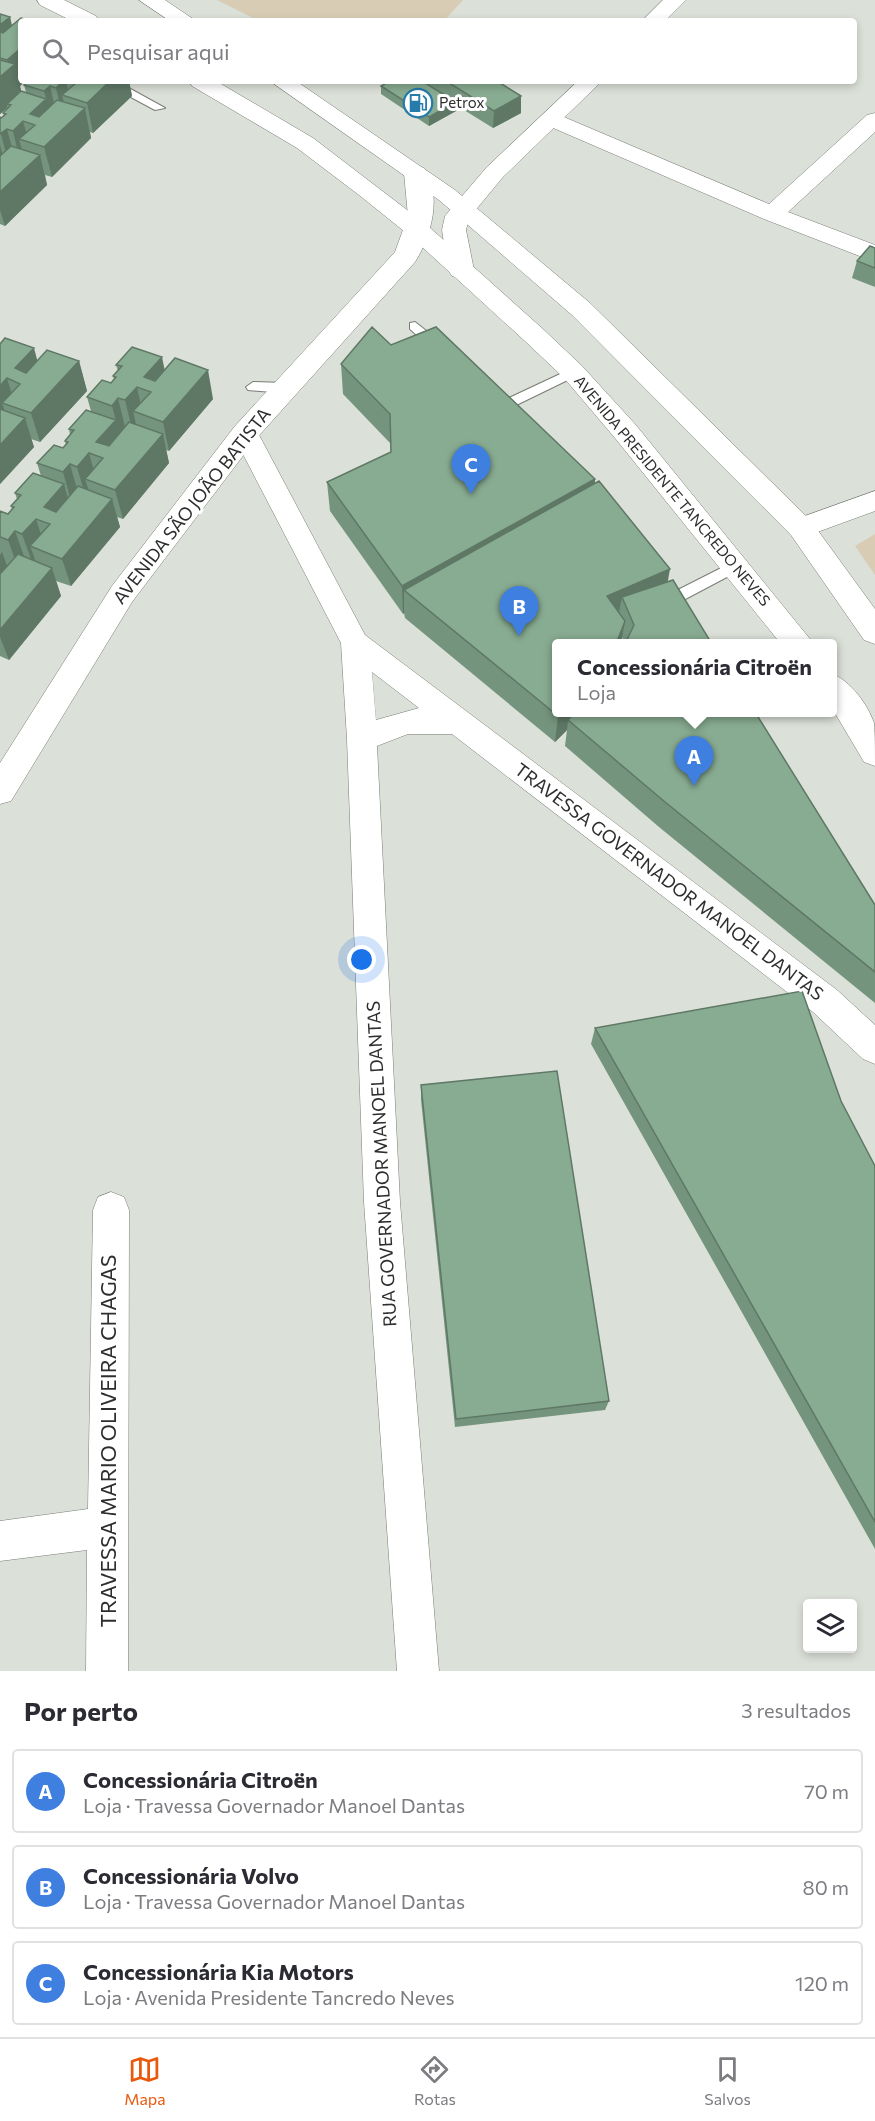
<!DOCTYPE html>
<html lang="pt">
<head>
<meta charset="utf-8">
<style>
  body { margin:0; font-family:Commissioner,sans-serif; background:#f7f7f7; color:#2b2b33 }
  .controls { position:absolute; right:18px; bottom:18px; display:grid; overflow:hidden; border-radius:6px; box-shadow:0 3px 9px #0003 }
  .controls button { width:54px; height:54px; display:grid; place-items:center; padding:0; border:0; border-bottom:2px solid #e1e1e2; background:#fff; color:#2b2b33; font:30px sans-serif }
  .you { position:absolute; left:362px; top:960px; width:21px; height:21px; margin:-15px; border:4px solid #fff; border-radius:50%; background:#1a73e8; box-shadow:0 0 0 9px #1a73e833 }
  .badge { display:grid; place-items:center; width:39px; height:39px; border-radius:50%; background:#ea580c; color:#fff; font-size:20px; font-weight:700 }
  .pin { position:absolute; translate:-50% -50px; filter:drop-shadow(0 2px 3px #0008) }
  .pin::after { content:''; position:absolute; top:32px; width:21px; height:18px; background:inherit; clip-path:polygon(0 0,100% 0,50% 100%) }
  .popup { position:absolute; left:552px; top:639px; width:285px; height:78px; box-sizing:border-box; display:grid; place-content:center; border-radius:6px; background:#fff; filter:drop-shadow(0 2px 4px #0005); font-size:20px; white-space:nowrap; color:#7c7c81 }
  .popup b { font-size:22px; color:#2b2b33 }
  .popup::after { content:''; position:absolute; left:50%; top:100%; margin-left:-12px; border:12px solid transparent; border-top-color:#fff }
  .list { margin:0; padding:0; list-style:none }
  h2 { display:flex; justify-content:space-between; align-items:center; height:78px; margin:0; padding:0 24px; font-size:26px }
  h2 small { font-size:20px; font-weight:400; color:#7c7c81 }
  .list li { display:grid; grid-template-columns:39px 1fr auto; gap:18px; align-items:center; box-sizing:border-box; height:84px; margin:0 12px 12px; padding:0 12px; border:2px solid #e1e1e2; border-radius:6px }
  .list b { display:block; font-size:22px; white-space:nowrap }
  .list p { margin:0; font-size:20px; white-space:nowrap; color:#7c7c81 }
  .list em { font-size:20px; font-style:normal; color:#7c7c81 }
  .icon { flex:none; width:33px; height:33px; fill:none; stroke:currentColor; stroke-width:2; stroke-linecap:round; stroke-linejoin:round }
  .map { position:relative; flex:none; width:875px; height:1671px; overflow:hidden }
  .search { position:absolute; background:#fff; box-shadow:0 3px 9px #0003; left:18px; right:18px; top:18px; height:66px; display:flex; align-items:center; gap:15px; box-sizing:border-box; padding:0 21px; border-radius:6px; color:#7c7c81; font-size:22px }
  .sheet { height:366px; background:#fff }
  nav { display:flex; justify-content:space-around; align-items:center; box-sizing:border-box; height:84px; border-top:2px solid #e1e1e2; background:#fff; font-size:16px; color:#7c7c81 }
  nav a { display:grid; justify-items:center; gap:3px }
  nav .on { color:#ea580c }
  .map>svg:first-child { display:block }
  .green { fill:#d8cdb4 }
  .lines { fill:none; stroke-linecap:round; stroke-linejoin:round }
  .service-casing { stroke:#797d76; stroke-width:2 }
  .minor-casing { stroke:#797d76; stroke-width:1 }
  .tertiary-casing { stroke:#797d76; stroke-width:1 }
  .primary-casing { stroke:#797d76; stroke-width:1 }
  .service { fill:#fff; fill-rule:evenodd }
  .minor { fill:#fff; fill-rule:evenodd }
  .tertiary { fill:#fff; fill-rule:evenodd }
  .primary { fill:#fff; fill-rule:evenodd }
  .wall { fill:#75947d }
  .shaded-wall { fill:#5f7866 }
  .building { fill:#88ac91; stroke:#5f7866; stroke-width:1.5 }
  .labels { text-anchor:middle; stroke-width:6; stroke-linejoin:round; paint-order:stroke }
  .far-poi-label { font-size:15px; fill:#2d2f2c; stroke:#fff; text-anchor:start }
  .far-street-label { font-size:15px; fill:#2d2f2c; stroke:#fff }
  .street-label { font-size:18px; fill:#2d2f2c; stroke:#fff }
  .near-street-label { font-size:21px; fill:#2d2f2c; stroke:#fff }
</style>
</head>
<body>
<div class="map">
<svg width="875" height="1671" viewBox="0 0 875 1671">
  <rect width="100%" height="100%" fill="#dbe0d8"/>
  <path class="green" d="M217 0H463L444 21H259Z
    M875 534V575L855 546Z"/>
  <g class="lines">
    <g class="service-casing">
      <path id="service" d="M101 81H116L165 108 155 110Z
        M415 322 443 344V350H433L410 329V323Z
        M573 368 580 372 578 375 504 411H494L492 408 494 405Z
        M253 382 285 383 292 388 285 393 248 390 246 387Z
        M737 560 742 561 744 565 742 569 674 605H664L662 601 664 597Z"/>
    </g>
    <g class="minor-casing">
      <path id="minor" d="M552 112 769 204 867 115 875 113V132L788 212 875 245V262L764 219 544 124 541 119 544 114Z
        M245 424 254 427 258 433 365 635 837 990 875 1025V1064L863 1059 813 1012 452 734H408L377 746 400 1202 439 1671H397L364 1202 347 739 341 643 232 433 236 427ZM372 672 419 708 376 720Z
        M875 491V511L801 538 791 535 787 528 791 521Z
        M111 1192 124 1197 129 1210 128 1671H86L87 1550 0 1561V1521L88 1509 93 1210 98 1197Z"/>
    </g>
    <g class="tertiary-casing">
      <path id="tertiary" d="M663 0H686L665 21H642Z
        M578 81H602L503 177 469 218 466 230 474 270 470 276 461 278 452 276 448 270 442 230 445 216 487 167Z
        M416 166 424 168C443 195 431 237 415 262L255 440 132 602 11 801 0 804V763L112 586 235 426 395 252 408 216 404 173 408 168Z"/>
    </g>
    <g class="primary-casing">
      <path id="primary" d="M37 0H64L96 16 99 21H72L40 5Z
        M139 0H165L196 21H170Z
        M189 81H216L313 138 428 226 544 330 582 366 635 424 814 644H781L615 438 564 378 526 342 410 236 359 195 297 148 192 86Z
        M270 81H296L455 190 590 303 811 521 875 609V644L864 640 791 535 572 315 439 200Z
        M832 674C850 680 868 705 874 723 875 735 875 753 875 766L864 762 832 708Z"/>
    </g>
    <use href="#service" class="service"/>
    <use href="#minor" class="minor"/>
    <use href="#tertiary" class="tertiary"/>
    <use href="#primary" class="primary"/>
  </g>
  <path class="wall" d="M0 14 10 17 21 81H25L20 86 21 91 26 92 24 85 29 81H129L132 96 93 133 90 132 91 138 52 177 45 175 47 185 5 226 0 224V117L1 118 4 116 3 113 8 109 7 108 0 114Z
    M390 81H497L521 96V113L493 128 456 105V111L429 126 381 94V86Z
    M875 248V287L852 278 857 261Z
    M0 344 37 360 79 361 87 391 40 442 31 439 34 447 0 484Z
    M391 345 595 479V483L670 569 625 643 622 637 556 644 875 905V1003L659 827 565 746 567 730 555 742 405 618 404 613 403 614 330 511 327 482 391 452 390 443 343 394 341 364Z
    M116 365 164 371 213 399 169 451 166 450 169 463 123 519 117 517 120 527 71 586 56 581 61 596 9 660 0 656V511L8 514 12 510 11 506 17 499 15 493 41 476 37 463 63 448 66 445 65 441 70 435 69 429 91 411 87 397 111 383 114 380 113 376 118 371Z
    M595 1028 841 1101 875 1166V1549L591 1044Z
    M421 1085 609 1401 605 1410 455 1427 421 1100Z"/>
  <path class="shaded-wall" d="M10 17 17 47 0 44V25Z
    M21 48V81H25L20 86 22 94 7 104V108L0 114V77L9 69 7 60Z
    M63 81H66L70 98 62 95 67 114 63 118 56 88Z
    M110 81H129L132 96 93 133 87 103Z
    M50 86 57 116 35 125 30 114 46 99 44 91Z
    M521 96V113L493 128 494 111Z
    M456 102V111L429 126V117Z
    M85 108 91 138 52 177 44 147Z
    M23 121 29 142 19 139 24 158 20 161 13 131Z
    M7 129 15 159 9 165 1 134Z
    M0 145 8 175 0 182Z
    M40 155 47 185 5 226 0 210V192Z
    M34 348 42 378 15 368Z
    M162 357 168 386 151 392 144 377Z
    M79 361 87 391 40 442 31 413Z
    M208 370 213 399 169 451 163 422Z
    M7 378 16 408 2 403 7 418 0 409V386Z
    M137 387 143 415 133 411 136 424 132 429 125 400Z
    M118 398 125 427 103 458 96 442 116 421 112 406Z
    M25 418 34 447 0 484V445Z
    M163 434 169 463 123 519 115 490Z
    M89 453 97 482 85 479 89 491 85 495 77 467Z
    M70 464 78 493 71 501 63 472Z
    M595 479 592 508 404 590V613L403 614 402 586Z
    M64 484 72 513 53 535 44 507Z
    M112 499 120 527 71 586 62 559Z
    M36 519 45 547 30 546 35 559 32 562 22 534Z
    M15 531 25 559 18 568 8 540Z
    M2 552 12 580 0 595V555Z
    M52 568 61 596 9 660 0 637V630Z
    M670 569 665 597H622L618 617 607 596Z
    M625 621 621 644H616Z
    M562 712H583L568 720 567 730 555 742 558 716Z"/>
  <path class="building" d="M0 14 10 17 0 25Z
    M21 18 31 21H21V48L7 60 0 58V32L3 33Z
    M0 60 15 64 0 77Z
    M29 81H63L56 88 50 86 44 91 24 85Z
    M74 81H110L87 103 62 95 77 82Z
    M390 81H422L456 102 429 117 381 86Z
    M446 81H497L521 96 494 111Z
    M21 91 46 99 30 114 39 117 57 100 85 108 44 147 19 139 35 125 23 121 13 131 7 129 0 134V117L1 118 6 114 3 113 11 105 7 104Z
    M11 146 40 155 0 192V156Z
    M870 246 875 248V268L857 261Z
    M372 327 391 345 436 327 595 479 402 586 327 482 391 452 390 414 341 364Z
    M5 338 34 348 15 368 26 373 47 350 79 361 31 413 2 403 20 384 7 378 0 386V344Z
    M132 347 162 357 144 377 155 381 175 358 208 370 163 422 133 411 151 392 137 387 125 400 118 398 112 406 87 397 102 380 111 383 116 377 113 376 122 366 116 365Z
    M0 409 25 418 0 445Z
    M86 410 116 420 96 442 109 446 129 422 163 434 115 490 85 479 103 458 89 453 77 467 70 464 63 472 37 463 54 445 63 448 68 442 65 441 74 430 69 429Z
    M33 473 64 484 44 507 56 512 78 486 112 499 62 559 30 546 50 524 36 519 22 534 15 531 8 540 0 537V511L8 514 14 507 11 506 21 495 15 493Z
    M599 481 670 569 607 596 625 621 616 644H556V712H562L558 716 404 590Z
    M18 554 52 568 0 630V574Z
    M673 580 712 644H625L634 625 622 597Z
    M575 712H755L875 905V972L665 802 568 720Z
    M802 991 841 1101 875 1166V1522L595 1028Z
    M557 1071 609 1401 456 1419 421 1085Z"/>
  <defs>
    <g id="fuel-ring" transform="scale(1.5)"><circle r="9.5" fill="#fff" stroke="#257baa" stroke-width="1.5"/><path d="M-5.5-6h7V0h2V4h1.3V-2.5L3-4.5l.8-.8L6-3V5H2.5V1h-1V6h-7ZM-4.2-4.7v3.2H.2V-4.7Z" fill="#257baa"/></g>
  </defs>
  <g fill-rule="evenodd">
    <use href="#fuel-ring" x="418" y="103"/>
  </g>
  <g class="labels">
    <g class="far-poi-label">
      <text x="439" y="108">Petrox</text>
    </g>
    <g class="far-street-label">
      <text transform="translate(672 491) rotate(50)" y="5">AVENIDA PRESIDENTE TANCREDO NEVES</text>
    </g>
    <g class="street-label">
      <text transform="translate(192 506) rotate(-52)" y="6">AVENIDA SÃO JOÃO BATISTA</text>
      <text transform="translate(669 882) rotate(37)" y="6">TRAVESSA GOVERNADOR MANOEL DANTAS</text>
      <text transform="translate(382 1164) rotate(-93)" y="6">RUA GOVERNADOR MANOEL DANTAS</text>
    </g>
    <g class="near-street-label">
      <text transform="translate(109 1441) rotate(-90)" y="7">TRAVESSA MARIO OLIVEIRA CHAGAS</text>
    </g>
  </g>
</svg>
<div class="controls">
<button><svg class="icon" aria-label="layers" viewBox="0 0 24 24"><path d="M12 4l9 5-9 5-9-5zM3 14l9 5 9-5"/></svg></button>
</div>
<div class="you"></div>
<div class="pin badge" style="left:694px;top:786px;background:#3f7fe0">A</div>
<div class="popup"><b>Concessionária Citroën</b>Loja</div>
<div class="pin badge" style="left:519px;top:636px;background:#3f7fe0">B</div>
<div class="pin badge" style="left:471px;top:494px;background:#3f7fe0">C</div>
<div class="search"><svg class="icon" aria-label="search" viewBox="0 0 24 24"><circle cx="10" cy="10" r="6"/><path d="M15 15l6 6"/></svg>Pesquisar aqui</div>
</div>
<section class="sheet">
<h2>Por perto<small>3 resultados</small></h2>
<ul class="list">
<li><span class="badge" style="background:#3f7fe0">A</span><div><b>Concessionária Citroën</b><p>Loja · Travessa Governador Manoel Dantas</p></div><em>70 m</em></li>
<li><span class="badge" style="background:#3f7fe0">B</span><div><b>Concessionária Volvo</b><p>Loja · Travessa Governador Manoel Dantas</p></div><em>80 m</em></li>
<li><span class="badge" style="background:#3f7fe0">C</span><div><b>Concessionária Kia Motors</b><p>Loja · Avenida Presidente Tancredo Neves</p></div><em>120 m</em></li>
</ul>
</section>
<nav>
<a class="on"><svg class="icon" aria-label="map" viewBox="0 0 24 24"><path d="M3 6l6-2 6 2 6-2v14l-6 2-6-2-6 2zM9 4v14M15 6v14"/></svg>Mapa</a>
<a><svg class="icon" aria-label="directions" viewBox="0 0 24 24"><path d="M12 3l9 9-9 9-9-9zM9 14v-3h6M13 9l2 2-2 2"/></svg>Rotas</a>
<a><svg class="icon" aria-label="saved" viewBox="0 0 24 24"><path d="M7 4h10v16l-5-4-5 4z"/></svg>Salvos</a>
</nav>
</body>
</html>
